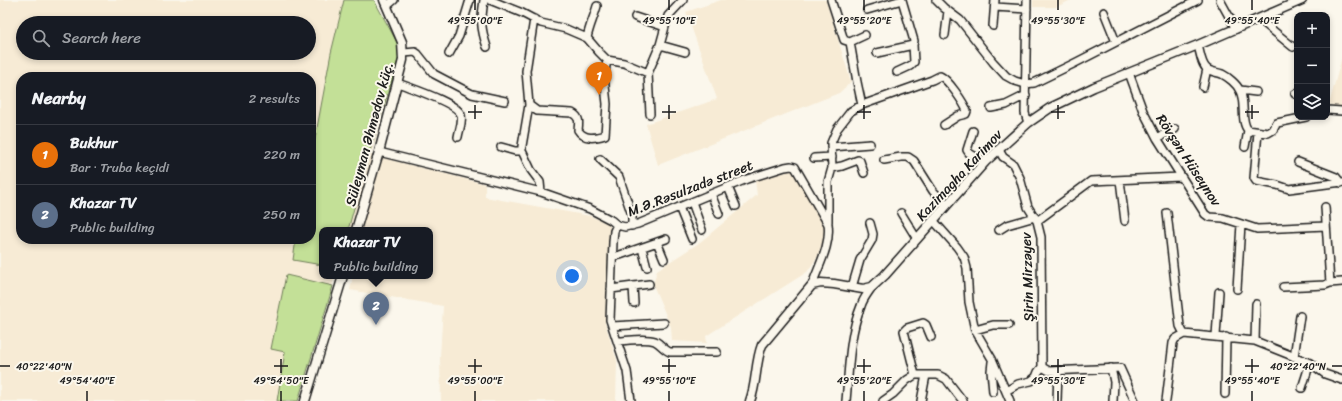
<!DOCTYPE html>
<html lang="en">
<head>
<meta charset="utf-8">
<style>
  body { margin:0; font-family:Sriracha,sans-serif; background:#20242c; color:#f1f3f6 }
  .controls { position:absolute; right:12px; top:12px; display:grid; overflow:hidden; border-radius:8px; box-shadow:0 2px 6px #0003 }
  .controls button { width:36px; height:36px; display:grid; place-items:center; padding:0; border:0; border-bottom:1px solid #363941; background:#171b24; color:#f1f3f6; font:20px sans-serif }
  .you { position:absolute; left:572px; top:276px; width:14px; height:14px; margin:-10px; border:3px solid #fff; border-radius:50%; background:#1a73e8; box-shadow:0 0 0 6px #1a73e833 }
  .badge { display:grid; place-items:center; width:26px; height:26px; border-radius:50%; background:#919294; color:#fff; font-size:13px; font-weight:700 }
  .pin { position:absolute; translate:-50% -33px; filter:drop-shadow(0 1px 2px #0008) }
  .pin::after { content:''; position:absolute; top:21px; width:14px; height:12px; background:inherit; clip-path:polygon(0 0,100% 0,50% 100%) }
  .popup { position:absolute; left:319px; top:227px; width:114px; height:52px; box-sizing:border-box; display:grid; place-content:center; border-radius:8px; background:#171b24; filter:drop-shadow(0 1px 3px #0005); font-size:13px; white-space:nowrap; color:#9ea1a6 }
  .popup b { font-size:15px; color:#f1f3f6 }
  .popup::after { content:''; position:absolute; left:50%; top:100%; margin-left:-8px; border:8px solid transparent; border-top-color:#171b24 }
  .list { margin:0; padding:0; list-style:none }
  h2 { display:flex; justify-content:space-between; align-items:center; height:52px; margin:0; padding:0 16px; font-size:17px }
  h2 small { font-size:13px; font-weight:400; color:#9ea1a6 }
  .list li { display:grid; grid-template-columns:26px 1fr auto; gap:12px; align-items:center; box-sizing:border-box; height:60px; padding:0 16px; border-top:1px solid #363941 }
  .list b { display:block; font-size:15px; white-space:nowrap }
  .list p { margin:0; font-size:13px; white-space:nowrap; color:#9ea1a6 }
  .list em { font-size:13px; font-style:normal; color:#9ea1a6 }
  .icon { flex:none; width:22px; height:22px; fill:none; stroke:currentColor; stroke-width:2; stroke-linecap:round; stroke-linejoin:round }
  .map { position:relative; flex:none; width:1342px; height:401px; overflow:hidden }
  .search { position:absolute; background:#171b24; box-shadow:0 2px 6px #0003; left:16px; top:16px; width:300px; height:44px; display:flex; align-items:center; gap:10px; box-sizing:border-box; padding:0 14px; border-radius:22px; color:#9ea1a6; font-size:15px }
  .panel { position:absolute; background:#171b24; box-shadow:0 2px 6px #0003; left:16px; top:72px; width:300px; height:172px; border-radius:16px }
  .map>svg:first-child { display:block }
  .built { fill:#f7ebd5; fill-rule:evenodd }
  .green { fill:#c3e097; stroke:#707e5a }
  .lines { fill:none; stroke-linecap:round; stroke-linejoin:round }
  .minor-casing { stroke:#1c1c1c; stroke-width:10 }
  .tertiary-casing { stroke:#1c1c1c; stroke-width:11 }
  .minor { stroke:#fbf7ec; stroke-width:7 }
  .tertiary { stroke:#fbf7ec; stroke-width:8 }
  .ticks { fill:none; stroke:#1c1c1c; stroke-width:1.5 }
  .labels { text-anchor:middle; stroke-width:4; stroke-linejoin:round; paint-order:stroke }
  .street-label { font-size:14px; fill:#1c1c1c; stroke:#fbf7ec }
  .ticks-label { font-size:10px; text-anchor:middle; fill:#1c1c1c; stroke:#fbf7ec; stroke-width:4; stroke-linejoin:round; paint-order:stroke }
</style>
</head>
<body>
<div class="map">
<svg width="1342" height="401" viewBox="0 0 1342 401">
  <rect width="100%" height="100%" fill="#fbf7ec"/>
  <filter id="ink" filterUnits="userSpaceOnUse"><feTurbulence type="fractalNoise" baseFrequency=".025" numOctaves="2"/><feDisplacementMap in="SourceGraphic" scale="8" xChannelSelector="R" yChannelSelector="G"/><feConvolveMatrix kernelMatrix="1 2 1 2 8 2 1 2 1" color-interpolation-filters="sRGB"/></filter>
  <g filter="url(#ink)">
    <path class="built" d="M0 0H374L398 44 399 57 371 155 485 184V197L590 216 610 224 605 323 617 361 616 401H441L440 357 443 306 350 290 353 276H430V230H322V276H335L298 401H0ZM23 23H309V53H23ZM21 77H311V239H21Z
      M721 0H826L851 82 839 93 658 165 646 124 717 99 686 12Z
      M1033 0H1071L1056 7H1033Z
      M1342 57V108L1329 104Z
      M795 170 826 226 825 234 818 256 807 272 706 336 707 343 672 341 671 327 653 285 657 270 699 243 757 195 755 180Z"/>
    <path class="green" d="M344 0H374L398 44 399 57 369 154 348 230H322V265L293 260 296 239H311V160L331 53Z
      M286 275 333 286 298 401H277L285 352 271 349Z"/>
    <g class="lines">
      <g class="minor-casing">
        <path id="minor" d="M484 0C481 21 480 26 487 47
          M490 0 522 13 541 23 566 29 587 38 599 52 607 60 624 63 648 73
          M831 0 844 40 850 42 857 82 862 105
          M936 0 944 8 960 20 993 62 1006 76 1015 81 1025 84 1034 83 1075 63 1198 0
          M1027 0 1025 113 1028 123
          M1220 0 1236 29
          M387 6 394 0
          M995 7 1027 9
          M867 10 902 0
          M1104 12 1116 42
          M635 17 665 27
          M534 19 526 71 529 105 537 111 572 113C580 117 579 122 578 130 584 140 595 138 605 135L607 104 604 77 607 60
          M1259 19 1293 47
          M993 26 995 0
          M945 35 948 11
          M587 38C589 27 594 17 597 6
          M850 42 865 35
          M660 45 685 52
          M1198 45C1200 52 1201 64 1207 69 1211 72 1217 72 1222 74 1228 77 1237 84 1240 91 1246 102 1240 122 1248 130L1268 133 1273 130 1277 123 1306 117
          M404 53 415 52 418 54 434 74 472 94 505 101
          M877 53 913 45
          M449 54 459 36 470 0
          M897 72 910 66 914 62 913 45 914 41 902 0
          M1129 73 1143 111 1157 138 1205 214 1209 217 1223 218 1257 229 1326 226
          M398 83C410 88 458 103 461 115 463 122 459 130 458 137
          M1203 87 1207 69
          M1240 90 1256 92
          M1295 94 1297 93
          M529 105 522 146V151L531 170 540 182 541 192
          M991 108 1006 105 1026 95
          M1327 110 1342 111
          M650 114 648 73 660 45 668 16 683 0
          M973 131 967 150 969 153 985 162
          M1258 132 1254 178 1256 181 1277 185 1289 189 1342 182
          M1157 138 1175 129
          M501 147 515 151H522
          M831 147 870 144
          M1245 147 1248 130
          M999 150 1003 157 1013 164 1020 178 1028 207 1037 221 1041 237 1042 367
          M379 152 541 192 590 209 611 220 617 225 625 227 638 224 747 179 785 167 791 166 795 167 828 224C831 245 819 265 812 285
          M814 158 832 157
          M600 159 619 177 632 215V226
          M884 160 901 157H908L914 161 933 191 947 205
          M1298 162 1336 177 1341 183
          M832 168 842 166 858 160 860 161 864 173
          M1120 180 1125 221
          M728 187 736 206
          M711 194 719 214
          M692 202 702 230
          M679 207 692 239
          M1325 207 1330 283
          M901 213 917 239
          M1167 213 1180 326 1184 334
          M933 220 957 247 964 257 967 268 969 302 975 330 992 359 1010 401
          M1037 221 1087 184 1091 181 1181 177
          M828 222V182L832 168 831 143 837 129 851 111 862 105 932 80 940 76C948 79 964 103 967 111L966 114 958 116 944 125
          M617 225 614 231 613 242 610 320 627 371 631 401
          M999 230 1007 225 1035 217
          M657 242 664 259
          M642 248 647 267
          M613 257 620 255 666 239
          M633 286 634 303
          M852 287 860 260 872 240 873 234 870 223
          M1283 287 1325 285 1330 283 1342 282
          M611 289 649 284
          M1237 289 1241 224
          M612 326 664 323
          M975 330 993 325H1009
          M1216 336 1219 292
          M617 341C629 341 644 337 655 341 661 344 664 350 670 352H717
          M1255 341 1256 304
          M1294 357 1300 316
          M992 362 991 371 993 392
          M1042 367 1049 371 1120 368 1135 401
          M1111 368 1114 382 1113 401
          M915 375 904 331 907 328 923 323 926 325 931 337
          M1302 388 1310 363
          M1006 391 1018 384 1031 381 1036 377 1038 372 1042 367
          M1225 394 1226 337
          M846 401C849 370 849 335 861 306 863 299 868 293 872 287
          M883 401 893 394 907 380 915 375H938L946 379 963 401
          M921 401 926 375
          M1057 401 1058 371
          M1166 401 1173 343 1175 339 1184 334 1255 341 1310 363 1325 374 1342 380"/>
      </g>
      <g class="tertiary-casing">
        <path id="tertiary" d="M356 230 379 152 403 60 402 42 384 0
          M305 401 343 276
          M750 401C757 383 755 363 762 345L812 285 821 283 834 284 863 289 872 287 885 275 985 162 1028 123 1050 108 1094 87 1198 45 1302 0"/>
      </g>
      <use href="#minor" class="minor"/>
      <use href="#tertiary" class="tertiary"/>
    </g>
  </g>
  <path class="ticks" d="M475 0V10M669 0V10M864 0V10M1058 0V10M1252 0V10M475 105V119M669 105V119M864 105V119M1058 105V119M1252 105V119M468 112H482M662 112H676M857 112H871M1051 112H1065M1245 112H1259M281 359V373M475 359V373M669 359V373M864 359V373M1058 359V373M1252 359V373M0 366H10M274 366H288M468 366H482M662 366H676M857 366H871M1051 366H1065M1245 366H1259M1332 366H1342M87 391V401M281 391V401M475 391V401M669 391V401M864 391V401M1058 391V401M1252 391V401"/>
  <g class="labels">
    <g class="street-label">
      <text transform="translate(369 134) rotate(-75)" y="5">Süleyman Əhmədov küç.</text>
      <text transform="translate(1189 160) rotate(57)" y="5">Rövşən Hüseynov</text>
      <text transform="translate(959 175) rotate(-47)" y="5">Kazimagha Karimov</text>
      <text transform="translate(690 188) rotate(-21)" y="5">M.Ə.Rəsulzadə street</text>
      <text transform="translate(1027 277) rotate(-92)" y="5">Şirin Mirzəyev</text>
    </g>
  </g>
  <g class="ticks-label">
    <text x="475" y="24">49°55'00"E</text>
    <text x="669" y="24">49°55'10"E</text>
    <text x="864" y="24">49°55'20"E</text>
    <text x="1058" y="24">49°55'30"E</text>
    <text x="1252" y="24">49°55'40"E</text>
    <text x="44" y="370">40°22'40"N</text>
    <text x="1298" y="370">40°22'40"N</text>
    <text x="87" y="384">49°54'40"E</text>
    <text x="281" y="384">49°54'50"E</text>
    <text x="475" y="384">49°55'00"E</text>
    <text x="669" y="384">49°55'10"E</text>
    <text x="864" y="384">49°55'20"E</text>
    <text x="1058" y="384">49°55'30"E</text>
    <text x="1252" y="384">49°55'40"E</text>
  </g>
</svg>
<div class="controls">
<button>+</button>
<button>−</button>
<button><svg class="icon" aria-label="layers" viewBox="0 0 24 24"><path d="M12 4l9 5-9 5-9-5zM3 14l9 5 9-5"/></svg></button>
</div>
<div class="you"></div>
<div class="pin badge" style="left:599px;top:95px;background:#e8710a">1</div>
<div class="pin badge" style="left:376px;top:325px;background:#5c6f8a">2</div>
<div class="popup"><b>Khazar TV</b>Public building</div>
<div class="search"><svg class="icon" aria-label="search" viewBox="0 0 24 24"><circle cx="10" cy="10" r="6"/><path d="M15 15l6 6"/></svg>Search here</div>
<section class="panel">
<h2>Nearby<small>2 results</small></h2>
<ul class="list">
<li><span class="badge" style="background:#e8710a">1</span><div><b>Bukhur</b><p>Bar · Truba keçidi</p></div><em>220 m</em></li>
<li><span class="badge" style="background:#5c6f8a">2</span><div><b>Khazar TV</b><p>Public building</p></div><em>250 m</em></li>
</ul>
</section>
</div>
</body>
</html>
